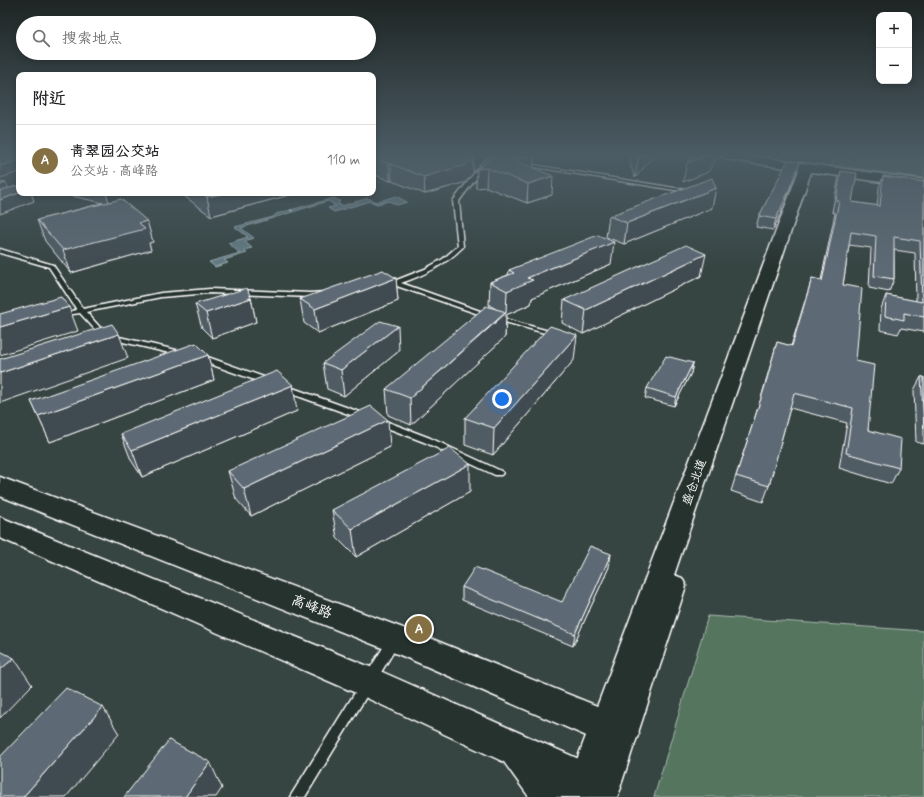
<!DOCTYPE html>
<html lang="zh">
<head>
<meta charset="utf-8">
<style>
  body { margin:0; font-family:Mynerve,"LXGW WenKai TC",sans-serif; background:#f6f6f6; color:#202124 }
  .controls { position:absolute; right:12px; top:12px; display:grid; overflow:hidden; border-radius:8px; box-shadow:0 2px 6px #0003 }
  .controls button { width:36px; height:36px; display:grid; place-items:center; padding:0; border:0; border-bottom:1px solid #e0e0e0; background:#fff; color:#202124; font:20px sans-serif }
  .you { position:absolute; left:502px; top:399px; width:14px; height:14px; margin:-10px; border:3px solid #fff; border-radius:50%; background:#1a73e8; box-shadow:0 0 0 6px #1a73e833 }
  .badge { display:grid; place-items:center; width:26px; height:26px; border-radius:50%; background:#847042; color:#fff; font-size:13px; font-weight:700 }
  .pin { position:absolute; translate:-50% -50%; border:2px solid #fff; box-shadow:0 1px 4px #0006 }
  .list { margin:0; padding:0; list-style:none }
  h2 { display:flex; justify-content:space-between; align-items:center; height:52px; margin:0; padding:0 16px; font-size:17px }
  h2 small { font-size:13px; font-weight:400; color:#757577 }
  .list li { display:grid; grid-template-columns:26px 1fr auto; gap:12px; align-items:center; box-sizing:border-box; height:72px; padding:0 16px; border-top:1px solid #e0e0e0 }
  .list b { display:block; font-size:15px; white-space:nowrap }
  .list p { margin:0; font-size:13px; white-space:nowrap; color:#757577 }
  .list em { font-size:13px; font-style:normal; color:#757577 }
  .icon { flex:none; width:22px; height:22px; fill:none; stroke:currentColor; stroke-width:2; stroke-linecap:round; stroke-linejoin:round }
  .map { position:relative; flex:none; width:924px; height:797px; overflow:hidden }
  .search { position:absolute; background:#fff; box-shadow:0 2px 6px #0003; left:16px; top:16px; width:360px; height:44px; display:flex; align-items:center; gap:10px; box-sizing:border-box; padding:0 14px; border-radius:22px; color:#757577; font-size:15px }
  .panel { position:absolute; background:#fff; box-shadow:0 2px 6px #0003; left:16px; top:72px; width:360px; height:124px; border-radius:8px }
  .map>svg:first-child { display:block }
  .green { fill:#55755f; stroke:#aabaaf }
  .water { fill:#637c85; stroke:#a1b0b6 }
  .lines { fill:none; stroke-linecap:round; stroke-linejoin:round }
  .service-casing { stroke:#fff; stroke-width:3 }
  .tertiary-casing { stroke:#fff; stroke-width:3 }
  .secondary-casing { stroke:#fff; stroke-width:3 }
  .path { stroke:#fff; stroke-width:1.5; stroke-dasharray:2.5 2; stroke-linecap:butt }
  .service { fill:#26332d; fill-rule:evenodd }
  .tertiary { fill:#26332d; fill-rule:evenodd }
  .secondary { fill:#26332d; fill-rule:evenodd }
  .wall { fill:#505c64; stroke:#fff }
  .shaded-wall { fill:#414b51; stroke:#fff }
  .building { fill:#5d6b74; stroke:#fff }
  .labels { text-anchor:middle; stroke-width:3; stroke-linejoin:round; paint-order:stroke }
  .street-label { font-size:12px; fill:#fff; stroke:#26332d }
  .near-street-label { font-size:14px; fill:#fff; stroke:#26332d }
</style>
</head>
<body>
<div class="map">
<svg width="924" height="797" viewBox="0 0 924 797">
  <rect width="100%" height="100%" fill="#364442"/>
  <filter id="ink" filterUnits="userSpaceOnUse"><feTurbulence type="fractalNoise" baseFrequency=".025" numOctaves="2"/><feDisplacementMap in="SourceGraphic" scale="8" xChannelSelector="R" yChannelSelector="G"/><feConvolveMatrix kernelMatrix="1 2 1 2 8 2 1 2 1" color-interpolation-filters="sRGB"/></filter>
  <g filter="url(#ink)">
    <path class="green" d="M825 156H838L856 162 857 156H924V178L831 165V159Z
      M708 616 924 631V797H654Z"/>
    <path class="water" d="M396 196 407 202 397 205 389 201 377 204 370 201 334 212 328 208 336 206 328 201 241 228 254 238 244 241 252 248 244 250 247 253 224 260 228 263 215 267 209 262 240 253 228 243 248 237 235 227 273 217 276 214 334 198 340 201 338 204 342 206 368 198 376 202Z"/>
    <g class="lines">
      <g class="service-casing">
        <path id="service" d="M492 156H497L486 165 459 201 463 247C445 265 425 275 401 283L494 316 556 333 558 334 556 335H552L490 318 394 285 387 287 384 285 425 269 443 259 458 246 453 201 482 163Z
          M521 163 687 190 689 191 687 192 523 165 521 164Z
          M0 249 53 265 83 309 161 293 210 289 310 293 325 292 328 294 325 296 310 297 210 293 161 297 86 312 106 334 185 352 186 354 185 356H182L102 337 80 313 59 316V314L77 310 49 267 0 253Z
          M196 355H202L272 380 273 382 272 384H266L196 359 195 357Z
          M281 386H287L368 415 369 417 368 419H362L281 390 280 388Z
          M380 419 430 438 501 471 503 473 501 475H495L424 442 377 424 376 422 377 420Z
          M393 637 397 638 399 642 397 646 305 797H290L389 638Z"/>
      </g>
      <g class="tertiary-casing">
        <path id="tertiary" d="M720 156H752L924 180V188L811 172 674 575 682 578 686 586 617 797H563L799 170 726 159Z"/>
      </g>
      <g class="secondary-casing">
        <path id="secondary" d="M0 477 427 637 634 721 639 733 634 745 621 751 405 657 0 496Z
          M0 517 380 671 615 775 621 788 617 797H579L566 791 568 797H529L504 762 356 693 0 538Z"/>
      </g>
      <path class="path" d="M290 210 293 211"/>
      <use href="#service" class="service"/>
      <use href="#tertiary" class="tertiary"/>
      <use href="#secondary" class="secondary"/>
    </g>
    <path class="wall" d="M373 156H473V173L466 182 425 194 392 181H390L373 174Z
      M495 156H534L533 168 552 195 527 203 486 187 476 188 477 169Z
      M632 156H653L635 178 630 164Z
      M800 162 797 171 784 206 773 230 756 227 759 216Z
      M841 171 852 202 877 206 879 187 883 176 924 182V332L901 328 898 334 880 330 881 309 886 295 916 301 915 253 894 250V279L889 292 869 288 871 248 849 245 843 285 868 430 899 468 891 484 839 468 847 423 790 408 769 486 763 502 731 491 761 398 777 342 791 346 812 278 821 280 835 213 832 212 838 181Z
      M59 193H106L109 202 147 221 153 242 149 243 151 250 71 273 45 241 37 220 103 203Z
      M180 193H297L211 216Z
      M712 208 624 244 606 237 609 216Z
      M611 264 532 298 531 304 506 315 505 337 411 425 388 415 386 389 496 309 489 305 490 282 508 275 509 270Z
      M701 276 583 334 562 323 564 300Z
      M396 278 398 301 318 333 304 323 300 299Z
      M251 298 256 322 212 338 202 328 195 304Z
      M399 351 344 396 327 389 323 363Z
      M208 355 214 380 50 442 43 427 31 401Z
      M574 360 493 455 465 445V418Z
      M693 363 691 373 674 406 645 398 647 388Z
      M921 377H924V444L916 442 914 390Z
      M297 411 142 477 131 460 121 434Z
      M390 447 251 516 236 499 228 471Z
      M470 492 356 557 337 538 332 510Z
      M609 567 573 646 462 600V587L562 602Z"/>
    <path class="shaded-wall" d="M473 156V173L466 182 425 194 424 177Z
      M528 156H534L533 173 513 179 514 160Z
      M641 156H653L635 178 638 160Z
      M706 156H716L715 161 708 172 683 182 687 163Z
      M19 160V172L0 178V166Z
      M800 162 797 171 784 206 773 230 776 219Z
      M389 164H391L392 181H390Z
      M487 168 486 187 476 188 477 169Z
      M553 176 552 195 527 203 528 184Z
      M6 183 11 195 0 199V185Z
      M716 188 712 208 624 244 627 223Z
      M19 193H31L34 201 0 214V200Z
      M225 193H297L211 216 207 197Z
      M147 221 153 242 149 243 151 250 71 273 63 250 139 223Z
      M614 242 611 264 532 298 531 304 506 315 505 337 411 425 410 398 506 313 507 291 527 278Z
      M706 254 701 276 583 334 586 310Z
      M396 278 398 301 318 333 315 309Z
      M251 298 256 322 212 338 206 313Z
      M69 307 78 331 0 355V327Z
      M398 326 399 351 344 396 341 370Z
      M119 334 128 358 0 403V373Z
      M577 335 574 360 493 455 494 428Z
      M208 355 214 380 50 442 38 416Z
      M693 363 691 373 674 406 676 397Z
      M293 385 297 411 142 477 132 450Z
      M388 420 390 447 251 516 244 489Z
      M470 464V492L356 557 352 529Z
      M611 554 609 567 573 646 575 634Z
      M14 658 32 685 0 718V670Z
      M103 707 119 734 66 797H23Z
      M210 762 222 788 216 797H185Z"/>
    <path class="building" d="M0 156H19V160L0 166Z
      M373 156H473L466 165 424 177 391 164H389L373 157Z
      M495 156H528L514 160 553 176 528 184 487 168 477 169Z
      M637 156H641L638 160Z
      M692 156H706L687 163Z
      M788 160 800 162 787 195 776 219 759 216Z
      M841 171 857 173 852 202 880 206 883 176 924 182V317L904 313V320L885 316 886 295 922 302 920 241 894 237V279L874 276 876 236 851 232 843 285 862 288 856 361 874 365 868 430 901 439 899 468 846 453 853 408 794 393 769 486 736 476 765 386 777 342 792 346 812 278 822 281 839 201H836Z
      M712 178 716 188 627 223 609 216Z
      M0 182 6 183 0 185Z
      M16 186 19 187V193L0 200V191Z
      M201 193H225L207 197Z
      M121 199 147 221 139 223 145 229 63 250 37 220Z
      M598 235 614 242 527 278 533 280 507 291 490 282 514 273 509 270Z
      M686 245 706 254 586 310 564 300Z
      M383 270 396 278 315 309 300 299Z
      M247 288 251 298 206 313 195 304Z
      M61 297 69 307 0 327V314Z
      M486 306 506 312 410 398 386 389Z
      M380 321 398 326 341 370 323 363Z
      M112 324 119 334 0 373V359Z
      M550 326 577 335 494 428 465 418Z
      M196 343 208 355 38 416 31 401Z
      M666 356 693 363 676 397 647 388Z
      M277 371 293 385 132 450 121 434Z
      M921 377H924V428Z
      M371 406 388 420 244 489 228 471Z
      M450 448 470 464 352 529 332 510Z
      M590 546 611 554 575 634 462 587 475 567 562 602Z
      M0 651 14 658 0 670Z
      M66 688 103 707 23 797H0V757Z
      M169 740 210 762 185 797H124Z"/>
  </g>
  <linearGradient id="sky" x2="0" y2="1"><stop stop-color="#1e2524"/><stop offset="0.58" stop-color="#4c5c65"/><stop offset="1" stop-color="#4c5c65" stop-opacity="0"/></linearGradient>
  <rect width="924" height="268" fill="url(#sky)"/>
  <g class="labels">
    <g class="street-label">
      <text transform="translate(694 482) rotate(-70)" y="4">盛仓北道</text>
    </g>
    <g class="near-street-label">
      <text transform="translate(312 606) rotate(21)" y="5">高峰路</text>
    </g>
  </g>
</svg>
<div class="controls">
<button>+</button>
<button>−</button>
</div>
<div class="you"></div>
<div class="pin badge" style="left:419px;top:629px">A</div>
<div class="search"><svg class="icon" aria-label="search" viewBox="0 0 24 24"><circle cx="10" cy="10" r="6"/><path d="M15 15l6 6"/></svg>搜索地点</div>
<section class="panel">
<h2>附近<small></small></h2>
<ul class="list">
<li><span class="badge">A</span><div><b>青翠园公交站</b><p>公交站 · 高峰路</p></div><em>110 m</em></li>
</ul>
</section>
</div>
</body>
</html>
